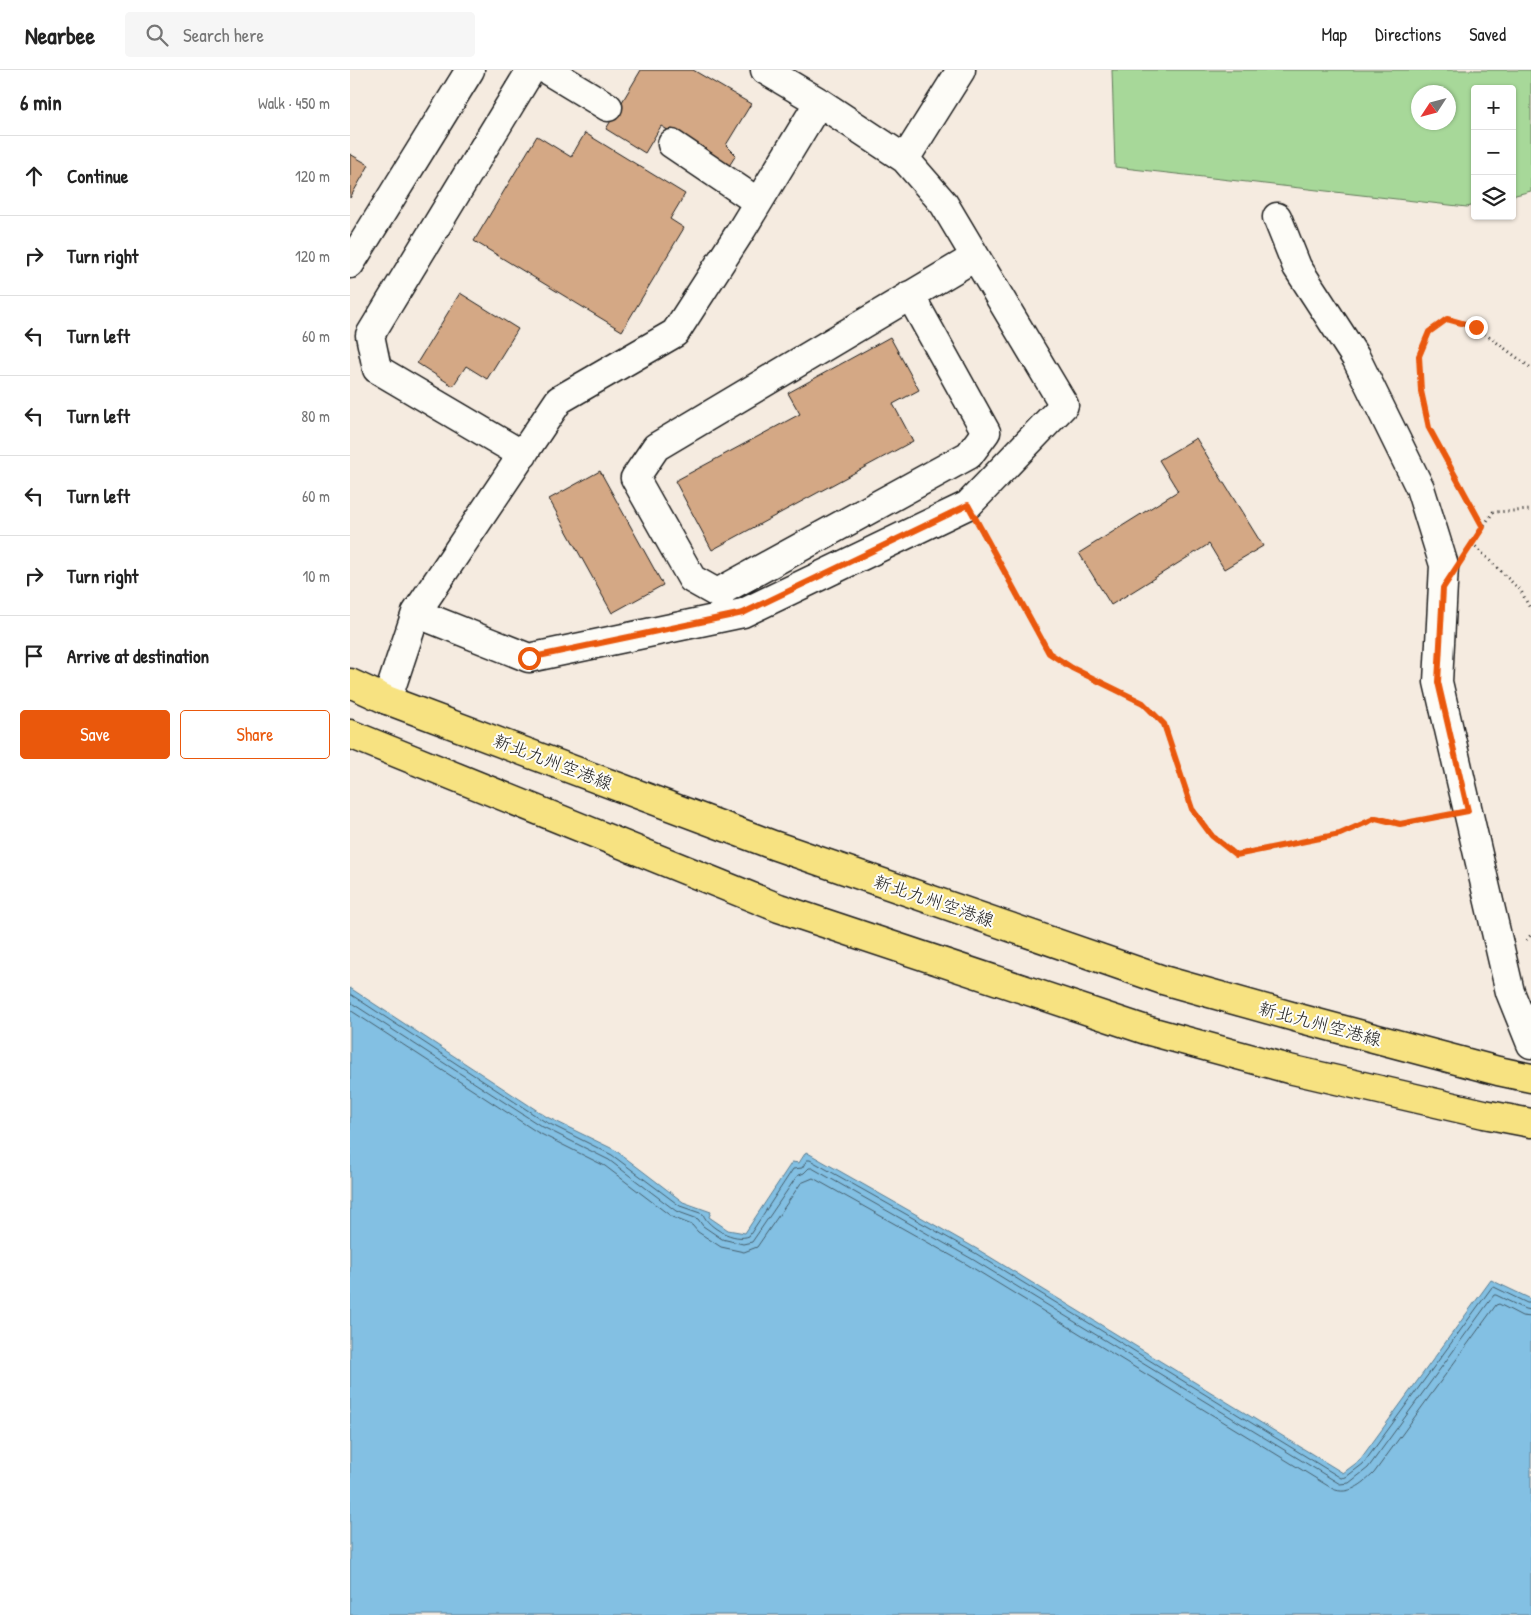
<!DOCTYPE html>
<html lang="en">
<head>
<meta charset="utf-8">
<style>
  body { margin:0; font-family:"Patrick Hand","Klee One",sans-serif; background:#f6f6f6; color:#222 }
  .controls { position:absolute; right:15px; top:15px; display:grid; overflow:hidden; border-radius:5px; box-shadow:0 1px 4px #0004 }
  .controls button { width:45px; height:45px; display:grid; place-items:center; padding:0; border:0; border-bottom:1px solid #e0e0e0; background:#fff; color:#222; font:25px sans-serif }
  .compass { position:absolute; left:1061px; top:15px; width:45px; height:45px; border-radius:50%; background:#fff; box-shadow:0 1px 4px #0004; rotate:234deg }
  .stop { position:absolute; width:15px; height:15px; margin:-11px; border:4px solid #ea580c; border-radius:50%; background:#fff }
  .stop.end { background:#ea580c; border-color:#fff; box-shadow:0 1px 5px #0008 }
  .list { margin:0; padding:0; list-style:none }
  h2 { display:flex; justify-content:space-between; align-items:center; height:65px; margin:0; padding:0 20px; font-size:21px }
  h2 small { font-size:16px; font-weight:400; color:#767676 }
  .list li { display:grid; grid-template-columns:32px 1fr auto; gap:15px; align-items:center; box-sizing:border-box; height:80px; padding:0 20px; border-top:1px solid #e0e0e0 }
  .list b { display:block; font-size:19px; white-space:nowrap }
  .list em { font-size:16px; font-style:normal; color:#767676 }
  .actions { display:flex; gap:10px; padding:15px 20px }
  .actions a { flex:1; padding:11px 0; border:1px solid #ea580c; border-radius:5px; text-align:center; font-size:18px; color:#ea580c }
  .actions .main { background:#ea580c; color:#fff }
  .icon { flex:none; width:28px; height:28px; fill:none; stroke:currentColor; stroke-width:2; stroke-linecap:round; stroke-linejoin:round }
  .map { position:relative; flex:none; width:1181px; height:1545px; overflow:hidden }
  header { display:flex; align-items:center; gap:30px; box-sizing:border-box; height:70px; padding:0 25px; background:#fff; border-bottom:1px solid #e0e0e0 }
  header strong { font-size:24px }
  nav { display:flex; gap:28px; margin-inline-start:auto; font-size:18px }
  .search { width:350px; height:45px; background:#f6f6f6; display:flex; align-items:center; gap:12px; box-sizing:border-box; padding:0 18px; border-radius:5px; color:#767676; font-size:19px }
  main { display:flex }
  aside { flex:1; background:#fff }
  .map>svg:first-child { display:block }
  .green { fill:#a7d899; stroke:#627a5a; fill-rule:evenodd }
  .water { fill:#83c0e3; stroke:#5a7e93 }
  .lines { fill:none; stroke-linecap:round; stroke-linejoin:round }
  .shore { stroke:#455e6c; stroke-width:1 }
  .building { fill:#d4a885; stroke:#1c1c1c }
  .minor-casing { stroke:#1c1c1c; stroke-width:31 }
  .major-casing { stroke:#1c1c1c; stroke-width:31 }
  .path { stroke:#1c1c1c; stroke-width:3; stroke-dasharray:1 4; stroke-linecap:butt }
  .minor { stroke:#fdfcf7; stroke-width:28 }
  .major { stroke:#f7e281; stroke-width:28 }
  .route { stroke:#ea580c; stroke-width:6 }
  .labels { text-anchor:middle; stroke-width:4; stroke-linejoin:round; paint-order:stroke }
  .street-label { font-size:18px; fill:#1c1c1c; stroke:#fdfcf7 }
</style>
</head>
<body>
<header>
<strong>Nearbee</strong>
<div class="search"><svg class="icon" aria-label="search" viewBox="0 0 24 24"><circle cx="10" cy="10" r="6"/><path d="M15 15l6 6"/></svg>Search here</div>
<nav><a>Map</a><a>Directions</a><a>Saved</a></nav>
</header>
<main>
<aside>
<h2>6 min<small>Walk · 450 m</small></h2>
<ul class="list">
<li><svg class="icon" aria-label="ahead" viewBox="0 0 24 24"><path d="M12 20V5M6 11l6-6 6 6"/></svg><div><b>Continue</b></div><em>120 m</em></li>
<li><svg class="icon" aria-label="right" viewBox="0 0 24 24"><path d="M7 20v-9h11M14 6l5 5-5 5"/></svg><div><b>Turn right</b></div><em>120 m</em></li>
<li><svg class="icon" aria-label="left" viewBox="0 0 24 24"><path d="M17 20v-9H6M10 6l-5 5 5 5"/></svg><div><b>Turn left</b></div><em>60 m</em></li>
<li><svg class="icon" aria-label="left" viewBox="0 0 24 24"><path d="M17 20v-9H6M10 6l-5 5 5 5"/></svg><div><b>Turn left</b></div><em>80 m</em></li>
<li><svg class="icon" aria-label="left" viewBox="0 0 24 24"><path d="M17 20v-9H6M10 6l-5 5 5 5"/></svg><div><b>Turn left</b></div><em>60 m</em></li>
<li><svg class="icon" aria-label="right" viewBox="0 0 24 24"><path d="M7 20v-9h11M14 6l5 5-5 5"/></svg><div><b>Turn right</b></div><em>10 m</em></li>
<li><svg class="icon" aria-label="arrive" viewBox="0 0 24 24"><path d="M6 21V4h12l-3 4 3 4H6"/></svg><div><b>Arrive at destination</b></div></li>
</ul>
<div class="actions"><a class="main">Save</a><a>Share</a></div>
</aside>
<div class="map">
<svg width="1181" height="1545" viewBox="0 0 1181 1545">
  <rect width="100%" height="100%" fill="#f5ebe0"/>
  <filter id="ink" filterUnits="userSpaceOnUse"><feTurbulence type="fractalNoise" baseFrequency=".02" numOctaves="2"/><feDisplacementMap in="SourceGraphic" scale="10" xChannelSelector="R" yChannelSelector="G"/><feConvolveMatrix kernelMatrix="1 2 1 2 8 2 1 2 1" color-interpolation-filters="sRGB"/></filter>
  <g filter="url(#ink)">
    <path class="green" d="M762 0H1181V121L1162 126V19H1125V135L1117 137 765 97ZM1068 22H1098V52H1068Z"/>
    <path class="water" d="M0 918 197 1047 265 1080 333 1132 361 1142 359 1147 378 1160 395 1163 442 1092 449 1093 456 1082 627 1179 993 1403 1009 1391 1141 1210 1181 1229V1545H0Z"/>
    <g class="lines">
      <path class="shore" d="M0 924 194 1051 262 1085 330 1136 353 1144C358 1158 385 1172 399 1166L443 1099 452 1098 457 1090H460L625 1183 991 1408 996 1407 1013 1394 1142 1217H1144L1177 1233H1181
        M0 932 191 1056 259 1090 326 1141 348 1149 353 1156 372 1169 393 1174 402 1172 447 1106 454 1103 459 1098H462L622 1189 990 1414 999 1413 1018 1398 1144 1225H1146L1175 1239 1181 1240
        M0 940 187 1062 255 1096 322 1147 342 1155 348 1162 371 1177 394 1182 407 1177 451 1113 463 1108 618 1195 983 1419C998 1426 1013 1414 1024 1403L1146 1235 1149 1234 1172 1246 1181 1247"/>
    </g>
    <path class="building" d="M291 0H343L401 34 376 75 386 85 379 96 311 56 295 83 256 59Z
      M235 63 335 124 320 149 334 158 272 261 124 171 187 66 221 87Z
      M0 84 19 95 0 128Z
      M110 223 168 259 137 309 116 296 103 316 67 293Z
      M540 267 569 320 543 334 563 371 362 480 325 411 450 344 438 323Z
      M846 368 913 476 874 499 859 474 761 535 729 483 828 421 809 390Z
      M250 401 313 515 262 543 199 429Z"/>
    <g class="lines">
      <g class="minor-casing">
        <path id="minor" d="M197 0 258 37
          M415 0 469 32 555 89 611 0
          M322 74 408 132
          M927 147 947 197 1006 288 1070 418 1094 495 1088 612 1160 922 1181 974
          M0 194 120 0
          M560 225 636 362 619 385 367 523 342 509 285 408 306 377 625 187
          M173 385 27 299 20 265 181 0
          M66 543 179 588 393 543 618 435 714 335 594 134 555 89
          M37 630 66 543 209 330 325 263 392 159 469 32"/>
      </g>
      <g class="major-casing">
        <path id="major" d="M0 613 37 630 423 775 813 910 952 949 1148 1001 1181 1008
          M0 664 429 838 796 960 939 999 1134 1044 1181 1053"/>
      </g>
      <path class="path" d="M1133 457 1079 358 1071 321 1069 286 1079 262 1097 249 1126 257 1181 298
        M630 458 699 583 722 598 793 633 814 655 842 739 862 765 887 785 990 764 1026 748 1049 754 1091 746
        M1122 473 1171 521 1181 540
        M1118 480 1143 442 1181 440
        M1176 870 1181 865"/>
      <use href="#minor" class="minor"/>
      <use href="#major" class="major"/>
    </g>
  </g>
  <g class="lines" filter="url(#ink)">
    <path class="route" d="M179 588 393 543 618 435 699 583 722 598 793 633 814 654 842 739 862 766 886 785 990 764 1026 748 1050 754 1118 741 1088 612 1093 518 1133 457 1079 358 1071 321 1069 286 1079 262 1097 249 1126 257"/>
  </g>
  <g class="labels">
    <g class="street-label">
      <text transform="translate(203 692) rotate(21)" y="6">新北九州空港線</text>
      <text transform="translate(584 831) rotate(19)" y="6">新北九州空港線</text>
      <text transform="translate(970 954) rotate(15)" y="6">新北九州空港線</text>
    </g>
  </g>
</svg>
<div class="controls">
<button>+</button>
<button>−</button>
<button><svg class="icon" aria-label="layers" viewBox="0 0 24 24"><path d="M12 4l9 5-9 5-9-5zM3 14l9 5 9-5"/></svg></button>
</div>
<svg class="compass" viewBox="-18 -18 36 36"><path d="M0-13l5 13h-10z" fill="#e53935"/><path d="M0 13l5-13h-10z" fill="#767676"/></svg>
<div class="stop" style="left:179px;top:588px"></div>
<div class="stop end" style="left:1126px;top:257px"></div>
</div>
</main>
</body>
</html>
